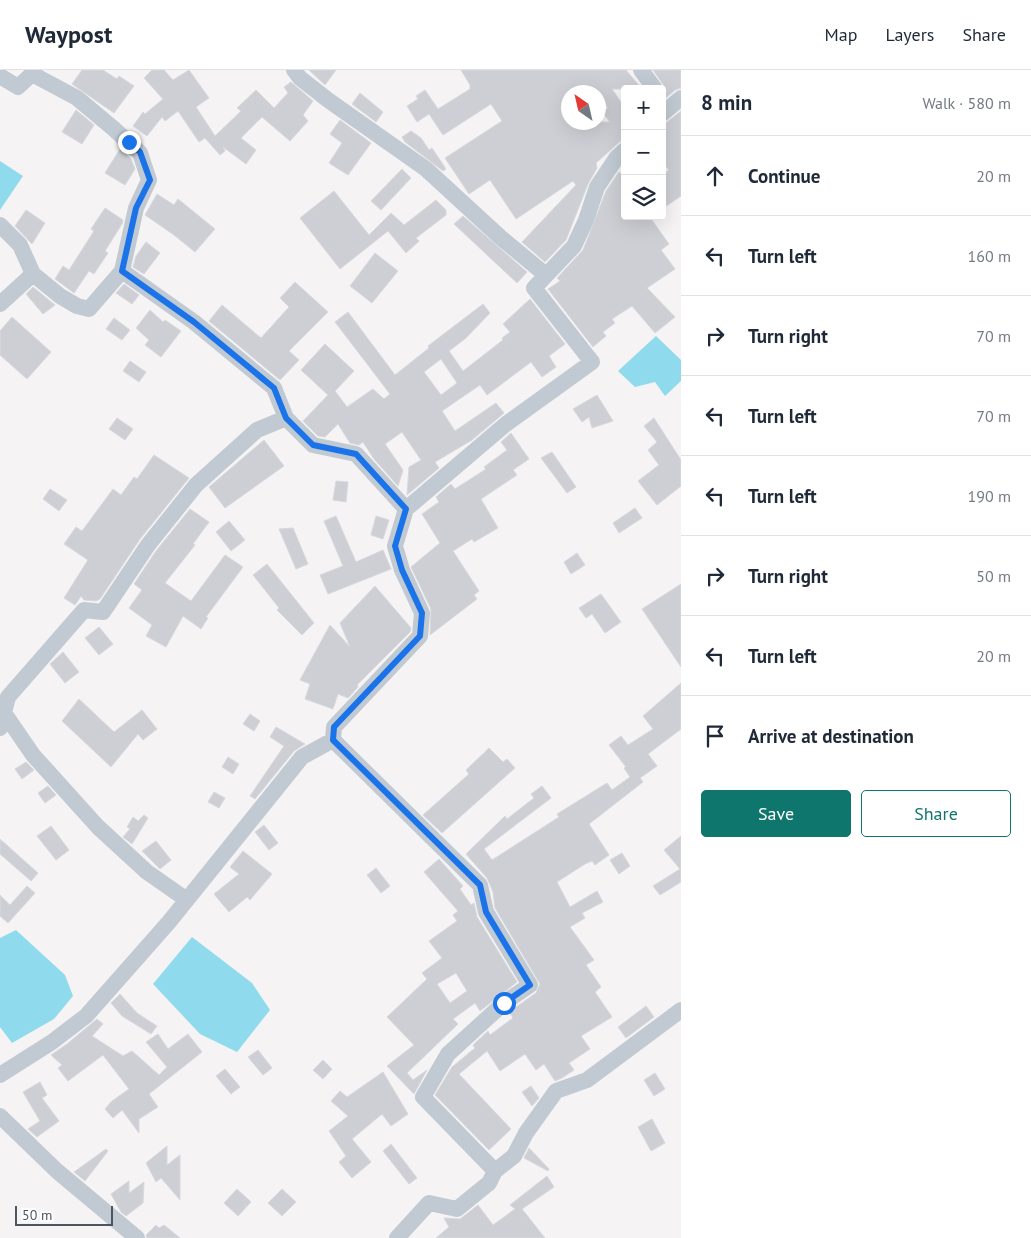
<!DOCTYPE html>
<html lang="en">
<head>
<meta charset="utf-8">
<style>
  body { margin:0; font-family:"PT Sans",sans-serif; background:#f6f6f7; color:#1f2937 }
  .controls { position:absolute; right:15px; top:15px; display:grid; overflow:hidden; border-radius:5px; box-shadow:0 5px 20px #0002 }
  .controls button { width:45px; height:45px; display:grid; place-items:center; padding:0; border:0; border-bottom:1px solid #e0e1e3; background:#fff; color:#1f2937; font:25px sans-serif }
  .compass { position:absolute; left:561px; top:15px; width:45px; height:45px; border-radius:50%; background:#fff; box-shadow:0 5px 20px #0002; rotate:326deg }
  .scale { position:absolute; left:15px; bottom:12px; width:98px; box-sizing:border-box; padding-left:5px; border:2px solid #4a5661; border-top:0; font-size:14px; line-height:18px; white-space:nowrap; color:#4a5661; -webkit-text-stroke:4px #fff; paint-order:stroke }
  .stop { position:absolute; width:15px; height:15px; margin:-11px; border:4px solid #1a73e8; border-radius:50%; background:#fff }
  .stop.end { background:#1a73e8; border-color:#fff; box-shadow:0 1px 5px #0008 }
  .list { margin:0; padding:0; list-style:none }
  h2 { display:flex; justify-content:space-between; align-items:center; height:65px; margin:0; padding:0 20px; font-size:21px }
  h2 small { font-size:16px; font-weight:400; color:#747a83 }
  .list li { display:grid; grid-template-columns:32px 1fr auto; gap:15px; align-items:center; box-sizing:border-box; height:80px; padding:0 20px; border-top:1px solid #e0e1e3 }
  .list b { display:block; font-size:19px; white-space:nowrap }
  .list em { font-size:16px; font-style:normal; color:#747a83 }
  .actions { display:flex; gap:10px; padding:15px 20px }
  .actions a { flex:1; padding:11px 0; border:1px solid #0f766e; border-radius:5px; text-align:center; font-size:18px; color:#0f766e }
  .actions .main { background:#0f766e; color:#fff }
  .icon { flex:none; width:28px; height:28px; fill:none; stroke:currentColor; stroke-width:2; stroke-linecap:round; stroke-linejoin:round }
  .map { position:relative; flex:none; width:681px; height:1168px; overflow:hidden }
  header { display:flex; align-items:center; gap:30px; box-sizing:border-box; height:70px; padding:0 25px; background:#fff; border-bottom:1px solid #e0e1e3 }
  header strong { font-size:24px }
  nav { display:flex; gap:28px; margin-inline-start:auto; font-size:18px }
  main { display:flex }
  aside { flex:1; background:#fff }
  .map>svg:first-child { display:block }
  .water { fill:#90daee }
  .building { fill:#cdcfd5; stroke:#d7d9de; fill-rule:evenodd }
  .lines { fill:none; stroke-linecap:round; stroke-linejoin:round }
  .minor { stroke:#c1cad2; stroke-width:16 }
  .route { stroke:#1a73e8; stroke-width:6 }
</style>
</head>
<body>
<header>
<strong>Waypost</strong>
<nav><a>Map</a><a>Layers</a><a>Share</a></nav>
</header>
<main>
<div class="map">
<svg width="681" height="1168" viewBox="0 0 681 1168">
  <rect width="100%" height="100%" fill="#f5f3f3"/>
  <path class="water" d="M0 91 23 106 0 140Z
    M656 266 681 290V311L665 326 655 312 635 317 618 301Z
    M16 860 65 905 73 926 54 949 12 973 0 957V868Z
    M192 867 252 913 270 940 237 982 200 964 153 914Z"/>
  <path class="building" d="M82 0H103L117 9 119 6 134 16 114 43 72 14Z
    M152 0H164L173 10 189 0 209 28 196 37 215 66 241 41 237 38 256 20 274 38 288 23 284 17 291 12 313 31 303 45 308 51 290 71 262 47 241 68 256 80 246 94 223 77 225 81 220 85 205 68 199 72 178 41 165 51 162 47 147 66 133 56 143 42 145 44 163 29 144 8Z
    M309 0H336L325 15Z
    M461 0H626L642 19H612L625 38V67L596 93 597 98 588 114 566 170 545 192 522 172 576 115 573 111 516 149 490 110 469 124 445 88 502 51 491 34 443 65 429 44 417 52 407 36 418 29 416 26 425 20 438 39 470 19V15ZM568 22H598L608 38 602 42 610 52H568Z
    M653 0H681V18L675 20 662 31 665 17Z
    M360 23 383 42 376 52 352 34Z
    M76 40 94 55 82 74 62 62Z
    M681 41V126L662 139V105L669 100 662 92V56Z
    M340 50 371 73 348 105 329 93 342 73 330 64Z
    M411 61 421 68 429 80 432 78 446 99 443 101 405 72 402 67Z
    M120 79 131 89 135 99 125 115 105 103Z
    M402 99 411 108 381 140 371 131Z
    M619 102 625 106V146H649L669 174 661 180 675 199 647 218 675 247 655 263 632 236 612 249 615 253 603 262 606 266 593 277 548 219 560 211 557 208 583 180 606 121Z
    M334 121 369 165 391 143 404 155 436 130 446 140V145L416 168 419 171 406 183 388 161 340 199 300 148Z
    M157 124 174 135 178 129 215 159 195 182 174 165 145 145Z
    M105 138 123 150 122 154 105 181 108 183 94 204 89 201 74 223 55 209 63 196 69 200 94 161 91 159Z
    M26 140 45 153 32 174 15 156Z
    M463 146 527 202 517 213 454 154Z
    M146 172 160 183 144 204 133 197 136 186Z
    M375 183 398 201 372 233 350 216Z
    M295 212 328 242 289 281 299 290 280 310 209 251 222 235 261 268 289 237 280 228Z
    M124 214 139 225 132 234 116 223Z
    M33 217 55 235 43 244 26 224Z
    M530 229 565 274 549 286 556 297 542 307 531 292 487 325 480 315 442 341 455 361 496 333 504 343 472 370 435 392 439 398 407 425 409 397 421 390 402 362 385 374 403 400 398 416 374 389 363 372 359 375 350 373 338 354 325 367 318 366 303 351 328 325 301 300 325 274 354 301 335 321 347 337 373 319 384 329 390 324 335 252 348 242 395 305 429 278 428 276 483 234 490 243 466 268 449 281 463 301 503 270 502 268 510 262 503 254ZM441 289 457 313 441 325 424 302Z
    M150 240 163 252 165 250 181 261 161 287 145 275 149 270 136 258Z
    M12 247 51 282 27 309 0 285V261Z
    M114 248 130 260 122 270 106 259Z
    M130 291 146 302 139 312 123 301Z
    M597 325 613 351 592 358 589 347 582 352 573 339Z
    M117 348 133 359 125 370 109 359Z
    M654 348 681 390V416L657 435 638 411 659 395 648 380 657 372 644 356Z
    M511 363 529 389 513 400 517 405 481 429 498 458 474 472 472 469 453 481 479 521 474 525 477 529 430 565 431 539 411 497 440 473 422 444 439 432 436 427 451 414 455 419 486 399 484 397 507 380 501 372Z
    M264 370 284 396 225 438 209 417Z
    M552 382 576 417 567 423 541 388Z
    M154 385 189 408 140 469 100 529 96 531 84 530 81 526 75 535 64 528 88 490 64 474 76 457 82 461 113 419 121 425 134 407 137 409Z
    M336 411 348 412 346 432 333 430Z
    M50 419 67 430 59 441 43 429Z
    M635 438 642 448 619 463 613 453Z
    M190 439 209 452 193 474 195 475 165 513 191 531 225 485 243 497 206 547 208 548 201 559 183 546 166 577 146 566 152 555 129 538 142 520 134 514 156 481Z
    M336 446 356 492 383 480 391 499 328 524 320 505 343 496 324 451Z
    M376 446 389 450 383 469 371 465Z
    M229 451 245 470 231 481 216 462Z
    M293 458 308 494 296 499 279 459Z
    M577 483 585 495 571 504 564 492Z
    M267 494 314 553 302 565 277 540 279 538 253 505Z
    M681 514V597L642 539Z
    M375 516 411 558 410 562 357 615 358 617 348 628 338 624 333 639 305 629 310 614 300 610 330 555 350 577 340 553Z
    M601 524 621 552 605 563 592 544 586 548 579 538Z
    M99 557 113 574 99 585 85 568Z
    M63 582 79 602 65 613 50 594Z
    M681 613V659L648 684 657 696 640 708 643 712 589 754 609 785 595 795 592 791 585 794 557 812 570 837 597 821 603 832 582 843 585 848 570 857 594 890 586 895 601 917 595 922 612 947 581 966 590 979 569 993 574 1000 562 1008 555 1011 544 994 536 1000 525 984 500 1001 487 981 459 1004 511 1059 489 1080 435 1025 452 997 475 978 473 975 488 961 490 965 513 948 509 942 536 923 540 914 495 838 493 822 487 808 466 784 505 746 507 749 534 728 531 724 542 716 551 728 484 779 492 790 559 747 557 744 607 713 612 720 630 707 624 698 626 697 609 675 621 666 628 675 653 659 643 646Z
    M79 629 114 662 142 640 157 659 143 670 138 664 111 697 62 651Z
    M250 644 260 651 254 661 243 654Z
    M276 657 305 674 294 681 255 729 250 726 284 676 270 667Z
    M489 678 503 692 507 689 515 698 442 763 423 745 469 704 466 700Z
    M228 687 239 694 233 704 222 697Z
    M26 692 34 700 22 709 15 699Z
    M48 716 56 725 45 733 38 723Z
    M214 722 225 728 219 738 208 732Z
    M144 745 148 748 132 774 123 767 130 759 127 757 133 747 138 751Z
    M264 755 278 773 269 780 255 762Z
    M51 756 69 780 56 790 37 766Z
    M681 766V812L660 825 653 816 680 799 664 780Z
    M0 769 38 803 31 811 0 784Z
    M156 771 171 790 160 799 142 781Z
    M243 781 272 804 250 830 247 827 229 842 214 824 239 804 230 797Z
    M622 783 630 796 619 804 610 790Z
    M439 789 463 816 460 819 471 835 474 833 477 847 517 912 480 941 475 933 453 949 458 954 407 1003 413 1010 427 1000 414 1024 387 996 414 975 387 947 427 909 422 903 442 888 429 871 457 851 453 845 458 841 424 802ZM456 903 467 921 450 933 437 914Z
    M376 798 390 816 381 823 367 805Z
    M27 816 35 823 8 853 0 846V825L10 835Z
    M120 924 137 943 157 956 151 964 122 946 111 933Z
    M646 936 654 947 626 968 618 957Z
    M97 949 103 954 92 966 123 986 132 981 159 1005 167 997 146 972 158 964 168 979 188 964 202 982 149 1024 158 1037 139 1049V1063L122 1040 113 1048 105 1039 112 1031 129 1019 103 985 68 1011 58 998 62 995 51 985 67 974Z
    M258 980 272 998 263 1005 248 987Z
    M323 990 332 999 323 1009 313 1000Z
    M225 999 240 1017 231 1024 216 1006Z
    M383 1002 408 1044 391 1056 382 1044 352 1069 371 1092 352 1108 339 1092 346 1086 329 1061 348 1046 331 1031 340 1021 347 1027Z
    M655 1003 665 1019 654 1026 644 1010Z
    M40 1012 47 1025 42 1028 59 1051 37 1067 28 1059 40 1051 23 1022Z
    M531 1016 539 1028 532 1036 522 1022Z
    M652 1049 665 1073 651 1081 638 1057Z
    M391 1074 417 1108 409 1114 383 1081Z
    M167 1076V1095L180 1085V1130L161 1108 156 1112 146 1093Z
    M529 1078 549 1099 548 1101 524 1088Z
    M106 1079 108 1081 85 1111 74 1102Z
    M547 1106 554 1117 522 1139 545 1168H436L449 1157 444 1148 460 1149 478 1135 493 1155 515 1139 510 1135Z
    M129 1111V1123L144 1112 143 1133 126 1146 121 1142 111 1124Z
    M237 1119 251 1132 238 1146 224 1133Z
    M282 1119 296 1132 282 1146 268 1133Z
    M156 1155 159 1158 164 1155 180 1168H147L146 1165Z"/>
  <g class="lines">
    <path class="minor" d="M294 0 300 8 328 30 426 99 500 167 546 205
      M641 0 655 19
      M0 6 18 17 32 4 77 28 114 59 140 83 149 110 136 138 122 201
      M662 44 681 28
      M0 155 20 175 33 204 60 226 77 236 89 239 122 201 194 252 274 318 286 348 313 375 356 384 406 439
      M0 234 33 204
      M0 637 33 685 98 757 147 802 187 830
      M0 658 8 627 84 540 103 542 148 475 196 415 257 360 286 348
      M333 670 480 815 486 842 530 915 504 933 448 984 423 1027 495 1101 514 1086 526 1063 556 1021 587 1010 681 940
      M0 1005 52 972 86 946 169 852 302 687 333 670 334 657 420 566 422 543 402 500 395 476 406 439 506 354 592 292 534 218 574 176 586 150 597 117 617 87 625 80
      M0 1046 57 1101 137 1168
      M397 1168 429 1133 457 1139 489 1113 495 1101"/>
  </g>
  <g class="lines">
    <path class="route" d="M129 72 140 82 150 110 136 138 122 201 194 252 274 318 286 348 313 375 356 384 406 439 395 476 402 500 422 543 420 566 334 657 333 670 480 815 486 842 530 915 504 933"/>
  </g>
</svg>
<div class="controls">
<button>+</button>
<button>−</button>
<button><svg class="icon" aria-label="layers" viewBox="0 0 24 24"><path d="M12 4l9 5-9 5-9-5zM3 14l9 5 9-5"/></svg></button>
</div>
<svg class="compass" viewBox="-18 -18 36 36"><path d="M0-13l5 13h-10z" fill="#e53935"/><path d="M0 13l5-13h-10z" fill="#747a83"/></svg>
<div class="scale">50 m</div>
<div class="stop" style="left:504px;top:933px"></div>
<div class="stop end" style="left:129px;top:72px"></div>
</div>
<aside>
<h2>8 min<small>Walk · 580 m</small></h2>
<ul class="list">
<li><svg class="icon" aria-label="ahead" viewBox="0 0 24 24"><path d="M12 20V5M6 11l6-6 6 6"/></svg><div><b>Continue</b></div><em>20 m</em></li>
<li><svg class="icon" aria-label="left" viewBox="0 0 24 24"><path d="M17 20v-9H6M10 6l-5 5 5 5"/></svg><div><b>Turn left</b></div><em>160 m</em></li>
<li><svg class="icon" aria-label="right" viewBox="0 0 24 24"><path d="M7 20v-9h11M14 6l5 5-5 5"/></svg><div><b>Turn right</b></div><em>70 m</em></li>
<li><svg class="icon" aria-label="left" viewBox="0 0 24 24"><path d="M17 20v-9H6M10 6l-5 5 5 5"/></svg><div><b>Turn left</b></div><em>70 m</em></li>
<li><svg class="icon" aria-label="left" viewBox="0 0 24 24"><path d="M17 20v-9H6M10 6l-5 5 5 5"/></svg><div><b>Turn left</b></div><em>190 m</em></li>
<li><svg class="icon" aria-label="right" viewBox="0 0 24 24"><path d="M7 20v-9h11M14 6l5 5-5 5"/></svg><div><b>Turn right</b></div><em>50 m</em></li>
<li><svg class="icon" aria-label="left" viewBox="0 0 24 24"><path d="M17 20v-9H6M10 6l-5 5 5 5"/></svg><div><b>Turn left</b></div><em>20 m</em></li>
<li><svg class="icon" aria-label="arrive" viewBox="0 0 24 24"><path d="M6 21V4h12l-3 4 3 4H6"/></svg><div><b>Arrive at destination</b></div></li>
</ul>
<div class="actions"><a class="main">Save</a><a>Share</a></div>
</aside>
</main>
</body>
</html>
